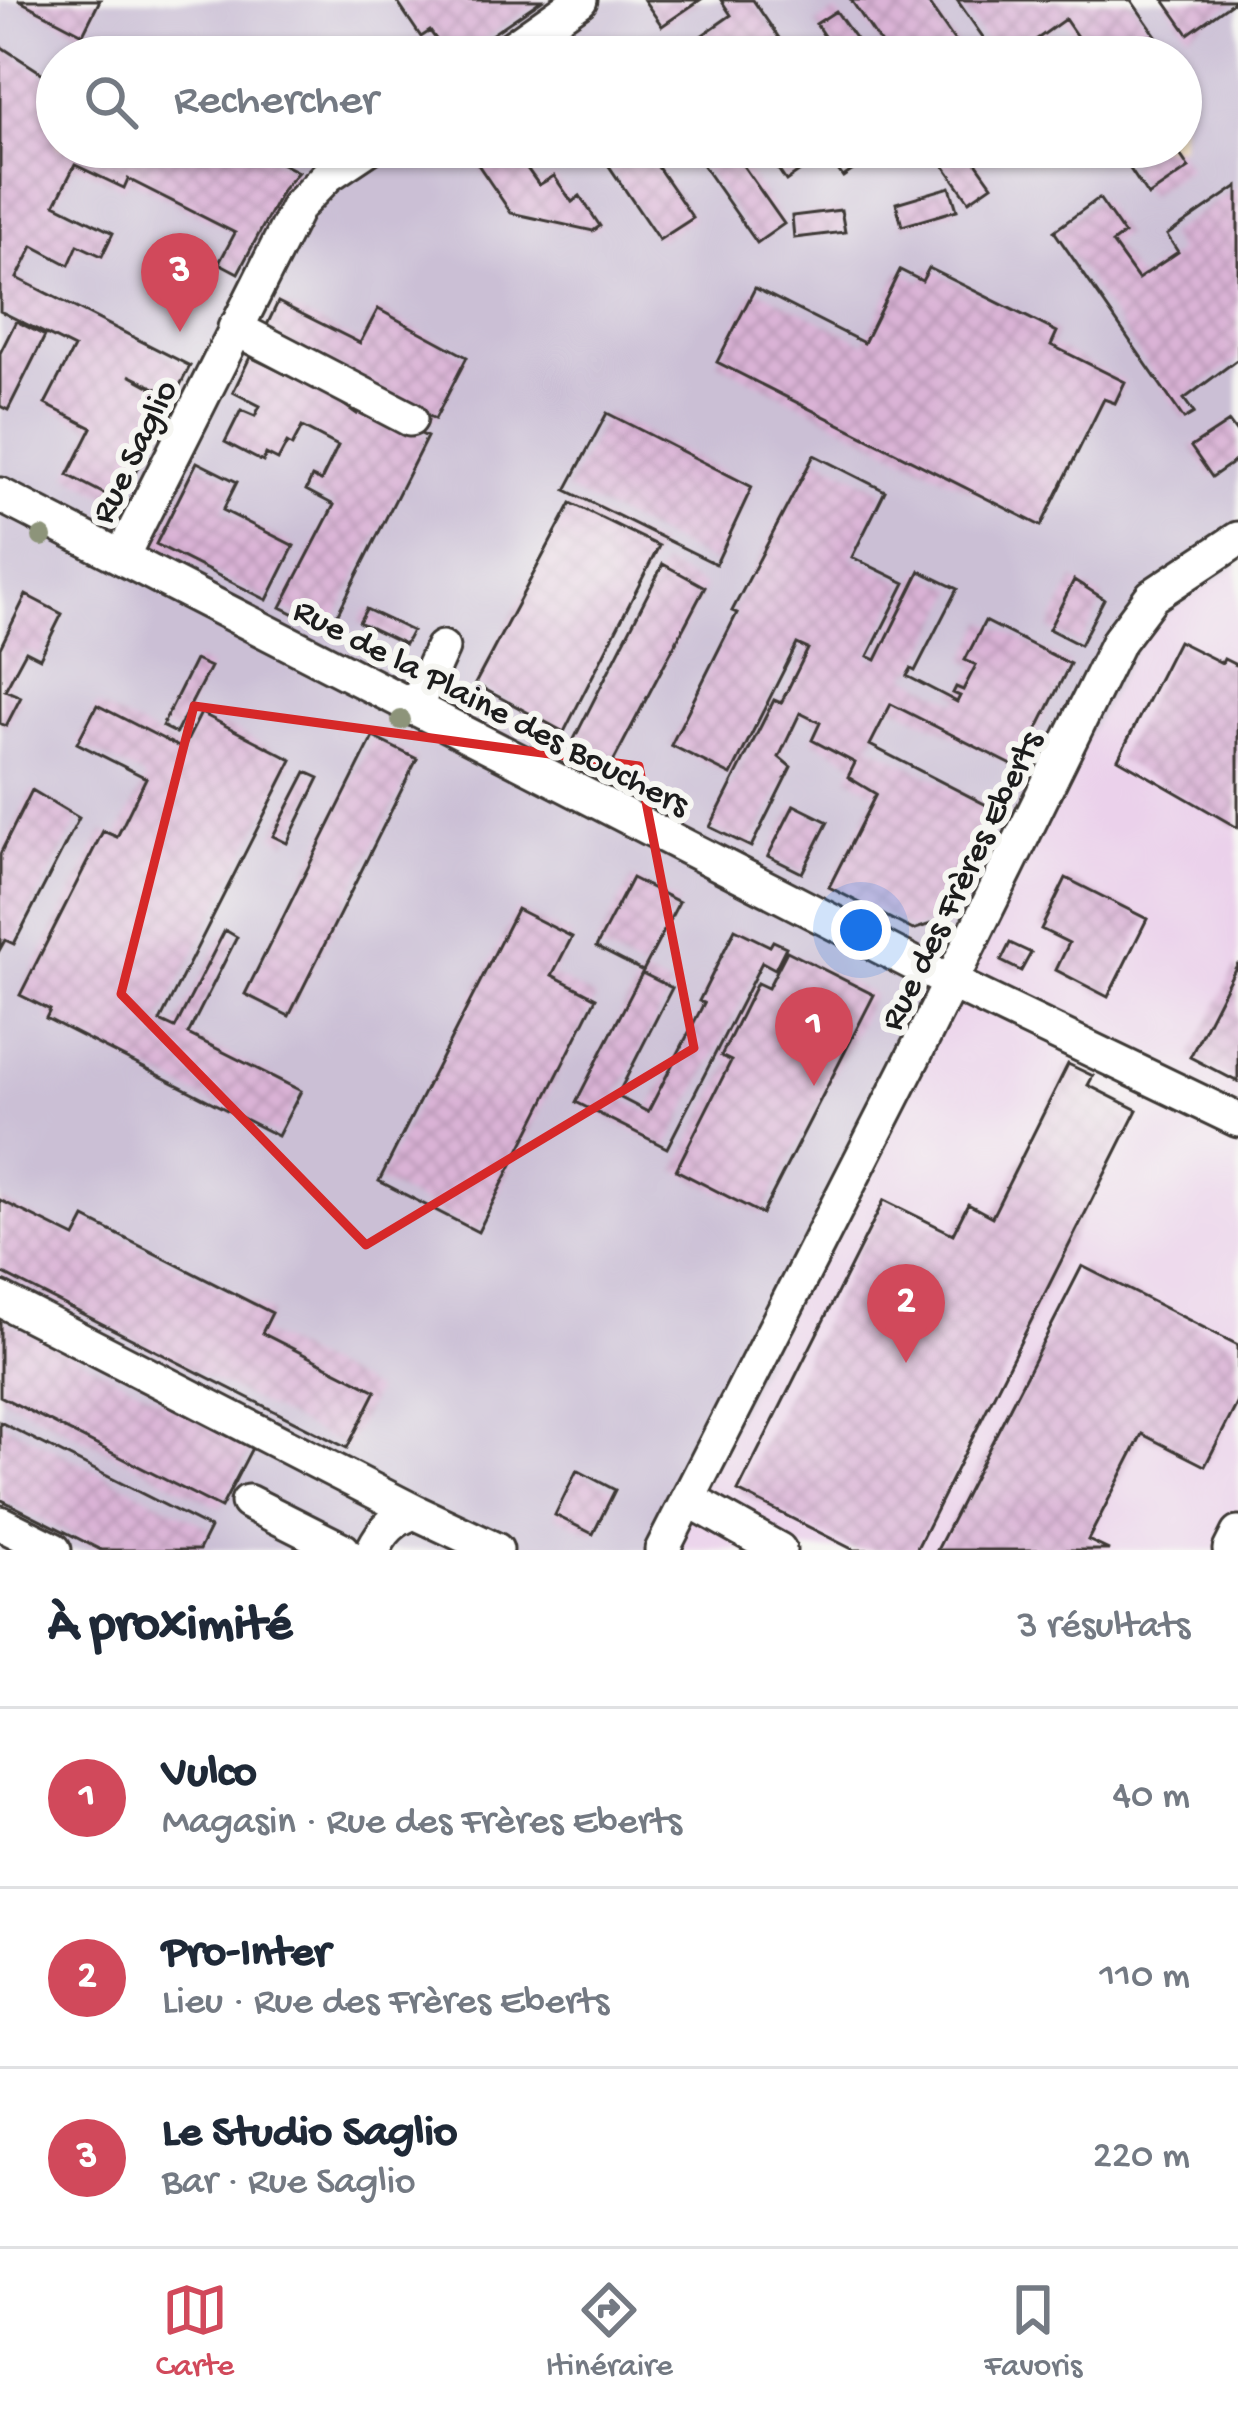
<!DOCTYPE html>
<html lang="fr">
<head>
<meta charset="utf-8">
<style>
  body { margin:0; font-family:"Gochi Hand",sans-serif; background:#f2f2f3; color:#1f2937 }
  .you { position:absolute; left:861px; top:930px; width:42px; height:42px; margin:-30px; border:9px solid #fff; border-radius:50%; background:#1a73e8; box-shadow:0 0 0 18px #1a73e833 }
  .badge { display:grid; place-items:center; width:78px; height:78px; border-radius:50%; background:#d1495b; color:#fff; font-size:39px; font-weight:700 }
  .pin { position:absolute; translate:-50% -99px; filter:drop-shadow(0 3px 6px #0008) }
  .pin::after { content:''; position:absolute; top:63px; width:42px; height:36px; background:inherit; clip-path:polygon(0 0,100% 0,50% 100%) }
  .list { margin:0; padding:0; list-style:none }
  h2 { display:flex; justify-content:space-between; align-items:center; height:156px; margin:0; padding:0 48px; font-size:51px }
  h2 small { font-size:39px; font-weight:400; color:#747a83 }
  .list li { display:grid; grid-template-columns:78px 1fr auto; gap:36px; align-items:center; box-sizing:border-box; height:180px; padding:0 48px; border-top:3px solid #e0e1e3 }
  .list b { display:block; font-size:45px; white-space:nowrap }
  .list p { margin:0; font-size:39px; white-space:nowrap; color:#747a83 }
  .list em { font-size:39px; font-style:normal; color:#747a83 }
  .icon { flex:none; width:66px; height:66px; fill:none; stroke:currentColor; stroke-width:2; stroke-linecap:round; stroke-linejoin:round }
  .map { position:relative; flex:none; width:1238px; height:1550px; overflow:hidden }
  .search { position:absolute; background:#fff; box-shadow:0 3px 9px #0004; left:36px; right:36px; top:36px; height:132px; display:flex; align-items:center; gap:30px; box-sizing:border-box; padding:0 42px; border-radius:66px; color:#747a83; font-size:45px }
  .sheet { height:696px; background:#fff }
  nav { display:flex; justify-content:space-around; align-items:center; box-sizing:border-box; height:168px; border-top:3px solid #e0e1e3; background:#fff; font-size:33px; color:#747a83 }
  nav a { display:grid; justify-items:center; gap:6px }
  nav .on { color:#d1495b }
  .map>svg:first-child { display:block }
  .built { fill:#ebd1eb }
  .industrial { fill:#cbbfd5; fill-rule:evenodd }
  .building { fill:url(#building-cross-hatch) }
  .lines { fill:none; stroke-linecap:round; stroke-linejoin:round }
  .minor-casing { stroke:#3c3934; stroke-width:39 }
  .minor { stroke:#fff; stroke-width:33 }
  .tree { fill:#8d947a }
  .marked { fill:none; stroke:#d62828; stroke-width:9; stroke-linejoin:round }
  .labels { text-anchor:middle; stroke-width:12; stroke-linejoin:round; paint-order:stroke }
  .street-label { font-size:36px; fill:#1c1c1c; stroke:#f6f6f2 }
</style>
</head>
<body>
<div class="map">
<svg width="1238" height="1550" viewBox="0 0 1238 1550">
  <defs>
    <pattern id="building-cross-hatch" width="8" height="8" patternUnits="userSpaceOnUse" patternTransform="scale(3)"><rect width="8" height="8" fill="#dab3d6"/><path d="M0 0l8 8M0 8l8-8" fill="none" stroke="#ba99b7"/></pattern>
  </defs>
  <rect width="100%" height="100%" fill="#f6f6f2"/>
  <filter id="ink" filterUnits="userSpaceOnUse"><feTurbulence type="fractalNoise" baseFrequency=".00833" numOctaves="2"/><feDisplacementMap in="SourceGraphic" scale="24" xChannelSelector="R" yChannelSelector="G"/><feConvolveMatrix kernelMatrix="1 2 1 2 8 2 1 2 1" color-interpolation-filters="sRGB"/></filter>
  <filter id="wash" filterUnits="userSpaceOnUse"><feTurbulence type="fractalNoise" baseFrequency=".004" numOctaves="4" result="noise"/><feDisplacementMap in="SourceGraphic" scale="48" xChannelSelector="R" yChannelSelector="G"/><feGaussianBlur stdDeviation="2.7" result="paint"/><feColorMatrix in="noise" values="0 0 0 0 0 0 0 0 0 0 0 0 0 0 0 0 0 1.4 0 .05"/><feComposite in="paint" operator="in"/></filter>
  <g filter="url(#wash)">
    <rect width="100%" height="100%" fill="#f0ddbe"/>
    <path class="built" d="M1238 564V1550H670L965 957 1148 628Z"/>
    <path class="industrial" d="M0 0H1238V564L1148 628 965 957 670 1550H0ZM57 57H1181V147H57Z"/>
    <g id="blocks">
      <path class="building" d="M18 0H100L83 34Z
        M396 0H542L459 57H449L430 31 421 37Z
        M644 0H700L662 26Z
        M721 0H753L792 57H701L691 43 731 15Z
        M851 0H926L966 57H890Z
        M957 0H1131L1171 57H1091L1065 19 1012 57H997Z
        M1164 0H1236L1188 34Z
        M836 11 865 52 858 57H838L816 24Z
        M0 46 51 79 48 85 57 90V147H249L298 172 283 189 238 273 219 263 235 233 128 179 124 188 75 165 55 204 113 233 102 256 78 245 69 265 33 246 17 278 190 366 174 397 129 375 173 399 120 502 68 475 92 428 45 404 74 348 0 311Z
        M466 147H503L507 153 513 149 539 185 554 176 572 202 580 196 600 226 593 231 511 213Z
        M617 147H644L693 218 659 240 603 157Z
        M690 147H730L784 224 757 243Z
        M763 147H887L843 177 826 153 786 181Z
        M931 147H965L992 185 969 201Z
        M1158 147H1175L1189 168 1148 196 1128 166Z
        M1238 186V359L1184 399 1194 413 1184 419 1054 231 1099 198 1124 234 1112 243 1138 279 1178 252 1167 235Z
        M950 187 957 210 902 226 896 203Z
        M841 210 845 232 794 238 792 216Z
        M929 268 1057 332 1051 345 1125 382 1115 403 1104 399 1041 526 717 362 755 288 864 343 900 270 922 281Z
        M278 302 360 343 378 309 467 357 435 419 264 331Z
        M16 321 45 336 8 410 0 406V353Z
        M250 357 333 397 357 414 362 405 427 437 329 631 281 607 334 505 306 490 312 477 321 481 338 446 302 427 292 446 287 443 278 460 266 454 263 462 225 442 241 410 255 416 260 406 233 392Z
        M607 413 752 487 716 564 566 490Z
        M1229 422 1238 434V459L1212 477 1191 447Z
        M814 455 885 491 852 557 905 583 868 656 876 660 920 571 957 589 915 671 911 669 907 676 957 702 960 696 953 693 956 687 963 690 976 665 965 660 985 621 1070 664 1018 768 891 704 870 745 996 810 940 921 913 930 829 887 876 794 848 777 855 763 812 740 820 723 800 713 779 757 791 767 751 847 710 827 774 700 781 703 808 649 797 644 731 775 671 745 737 613 732 611Z
        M197 462 237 482 223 510 294 546 267 600 156 544Z
        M571 503 659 546 564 732 475 684Z
        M663 564 705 587 611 766 571 745Z
        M1074 580 1104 599 1080 645 1049 629Z
        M26 595 62 614 40 658 26 651 5 690 21 697 6 726 0 723V648Z
        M366 609 412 631 405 644 359 622Z
        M1178 641 1222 663 1224 659 1238 666V828L1118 759Z
        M195 660 210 667 176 733 162 726Z
        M97 705 183 749 201 713 292 760 160 1021 175 1028 225 930 237 937 188 1034 301 1091 278 1136 46 1018 50 1010 20 995 103 831 117 837 146 778 77 743Z
        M373 737 417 759 289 1016 245 994Z
        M306 772 319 778 287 843 273 836Z
        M32 790 79 818 14 944 5 940 0 949V854Z
        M794 805 828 822 802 873 768 856Z
        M632 878 679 902 643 971 596 947Z
        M1066 878 1147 919 1108 997 1056 970 1069 943 1041 929Z
        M517 909 572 937 552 975 596 998 478 1232 379 1181Z
        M735 929 770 946 773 941 786 947 775 969 762 962 667 1148 576 1102 642 973 672 988 617 1096 648 1112 704 1003 699 1001Z
        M1010 943 1031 953 1021 971 1001 961Z
        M787 951 874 995 762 1214 676 1170 731 1061 721 1056 757 983 768 988Z
        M1238 963V1082L1190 1057Z
        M1068 1064 1093 1076 1088 1085 1137 1110 916 1550H854L738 1491 884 1200 953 1234 968 1204 992 1217Z
        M0 1200 75 1237 85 1218 272 1313 262 1333 376 1391 347 1448 0 1272Z
        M1082 1266 1238 1345V1402L1205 1466 1142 1434 1088 1540 1109 1550H937Z
        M0 1318 253 1446 221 1508 0 1396Z
        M0 1422 210 1528 199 1550H101L0 1499Z
        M577 1470 615 1490 593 1534 555 1515Z"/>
    </g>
  </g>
  <g filter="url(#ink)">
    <use href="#blocks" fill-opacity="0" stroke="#3c3934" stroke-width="3"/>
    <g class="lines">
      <g class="minor-casing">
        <path id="minor" d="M499 57 580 0
          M235 328 410 419
          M0 495 930 972 1238 1120
          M122 556 298 206 328 175 370 147
          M414 709 442 648
          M0 1299 415 1512
          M688 1499 779 1550
          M248 1502 343 1550
          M0 1523 54 1550
          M373 1550C383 1530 393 1519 415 1512L496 1550
          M662 1550 924 1036 1119 640 1152 596 1238 539
          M1230 1550 1238 1534"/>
      </g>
      <use href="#minor" class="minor"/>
    </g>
    <g class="tree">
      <circle cx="42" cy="537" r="10"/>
      <circle cx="401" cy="720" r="10"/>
    </g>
  </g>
  <path class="marked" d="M194 706 639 766 694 1048 366 1245 121 994Z"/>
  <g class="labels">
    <g class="street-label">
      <text transform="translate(131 450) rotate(-64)" y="13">Rue Saglio</text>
      <text transform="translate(493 704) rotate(27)" y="13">Rue de la Plaine des Bouchers</text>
      <text transform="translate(958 879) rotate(-64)" y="13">Rue des Frères Eberts</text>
    </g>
  </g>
</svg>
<div class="you"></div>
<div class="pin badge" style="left:814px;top:1086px">1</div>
<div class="pin badge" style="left:906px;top:1363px">2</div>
<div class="pin badge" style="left:180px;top:332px">3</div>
<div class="search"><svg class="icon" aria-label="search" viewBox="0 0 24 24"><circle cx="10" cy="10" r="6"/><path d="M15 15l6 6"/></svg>Rechercher</div>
</div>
<section class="sheet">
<h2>À proximité<small>3 résultats</small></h2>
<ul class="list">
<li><span class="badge">1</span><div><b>Vulco</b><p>Magasin · Rue des Frères Eberts</p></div><em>40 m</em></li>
<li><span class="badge">2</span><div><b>Pro-Inter</b><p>Lieu · Rue des Frères Eberts</p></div><em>110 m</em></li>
<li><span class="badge">3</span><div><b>Le Studio Saglio</b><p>Bar · Rue Saglio</p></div><em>220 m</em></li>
</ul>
</section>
<nav>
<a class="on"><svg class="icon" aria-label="map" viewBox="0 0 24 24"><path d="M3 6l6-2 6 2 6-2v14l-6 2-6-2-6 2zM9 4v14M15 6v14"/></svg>Carte</a>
<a><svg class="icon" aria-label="directions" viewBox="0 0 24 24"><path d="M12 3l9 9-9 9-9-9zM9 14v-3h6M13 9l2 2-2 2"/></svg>Itinéraire</a>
<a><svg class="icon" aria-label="saved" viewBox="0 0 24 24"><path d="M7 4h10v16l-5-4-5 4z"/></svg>Favoris</a>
</nav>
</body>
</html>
